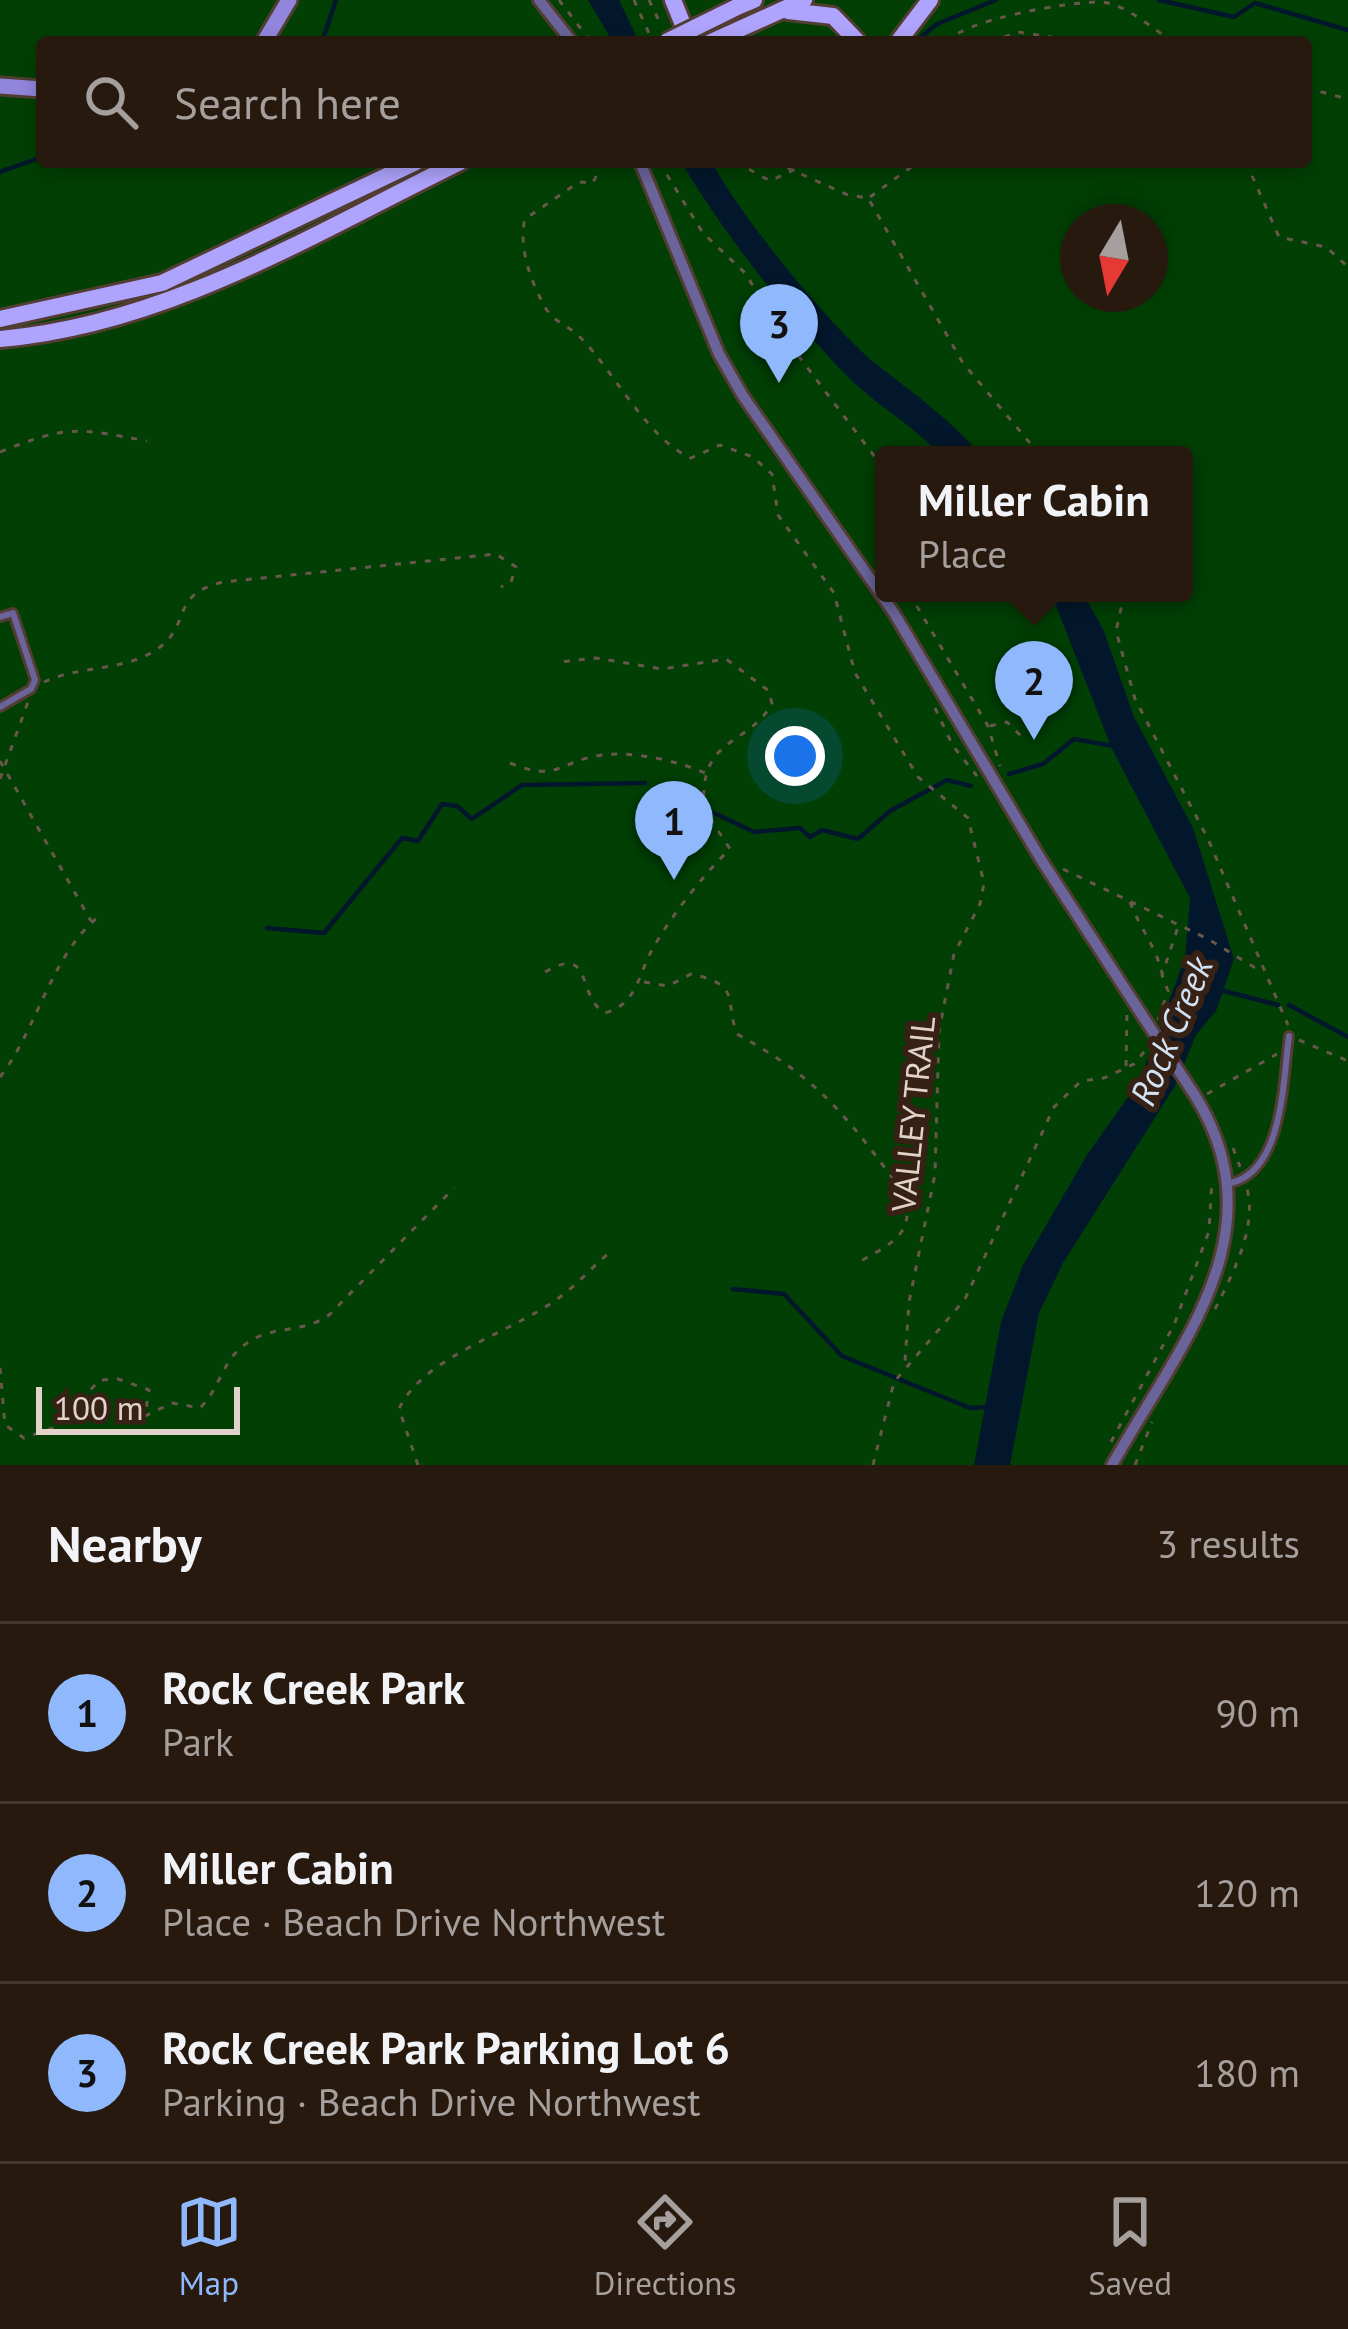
<!DOCTYPE html>
<html lang="en">
<head>
<meta charset="utf-8">
<style>
  body { margin:0; font-family:"PT Sans",sans-serif; background:#302218; color:#f1f3f6 }
  .compass { position:absolute; left:1060px; top:204px; width:108px; height:108px; border-radius:50%; background:#28190f; box-shadow:0 6px 18px #0003; rotate:190deg }
  .scale { position:absolute; left:36px; bottom:30px; width:204px; box-sizing:border-box; padding-left:12px; border:6px solid #e1d2ca; border-top:0; font-size:33px; line-height:42px; white-space:nowrap; color:#e1d2ca; -webkit-text-stroke:9px #362114; paint-order:stroke }
  .you { position:absolute; left:795px; top:756px; width:42px; height:42px; margin:-30px; border:9px solid #fff; border-radius:50%; background:#1a73e8; box-shadow:0 0 0 18px #1a73e833 }
  .badge { display:grid; place-items:center; width:78px; height:78px; border-radius:50%; background:#8fb8fd; color:#111; font-size:39px; font-weight:700 }
  .pin { position:absolute; translate:-50% -99px; filter:drop-shadow(0 3px 6px #0008) }
  .pin::after { content:''; position:absolute; top:63px; width:42px; height:36px; background:inherit; clip-path:polygon(0 0,100% 0,50% 100%) }
  .popup { position:absolute; left:875px; top:446px; width:318px; height:156px; box-sizing:border-box; display:grid; place-content:center; border-radius:12px; background:#28190f; filter:drop-shadow(0 3px 9px #0005); font-size:39px; white-space:nowrap; color:#a5a09e }
  .popup b { font-size:45px; color:#f1f3f6 }
  .popup::after { content:''; position:absolute; left:50%; top:100%; margin-left:-24px; border:24px solid transparent; border-top-color:#28190f }
  .list { margin:0; padding:0; list-style:none }
  h2 { display:flex; justify-content:space-between; align-items:center; height:156px; margin:0; padding:0 48px; font-size:51px }
  h2 small { font-size:39px; font-weight:400; color:#a5a09e }
  .list li { display:grid; grid-template-columns:78px 1fr auto; gap:36px; align-items:center; box-sizing:border-box; height:180px; padding:0 48px; border-top:3px solid #44382f }
  .list b { display:block; font-size:45px; white-space:nowrap }
  .list p { margin:0; font-size:39px; white-space:nowrap; color:#a5a09e }
  .list em { font-size:39px; font-style:normal; color:#a5a09e }
  .icon { flex:none; width:66px; height:66px; fill:none; stroke:currentColor; stroke-width:2; stroke-linecap:round; stroke-linejoin:round }
  .map { position:relative; flex:none; width:1348px; height:1465px; overflow:hidden }
  .search { position:absolute; background:#28190f; box-shadow:0 6px 18px #0003; left:36px; right:36px; top:36px; height:132px; display:flex; align-items:center; gap:30px; box-sizing:border-box; padding:0 42px; border-radius:12px; color:#a5a09e; font-size:45px }
  .sheet { height:696px; background:#28190f }
  nav { display:flex; justify-content:space-around; align-items:center; box-sizing:border-box; height:168px; border-top:3px solid #44382f; background:#28190f; font-size:33px; color:#a5a09e }
  nav a { display:grid; justify-items:center; gap:6px }
  nav .on { color:#8fb8fd }
  .map>svg:first-child { display:block }
  .green { fill:#013f04; fill-rule:evenodd }
  .water { fill:#03172c }
  .lines { fill:none; stroke-linecap:round; stroke-linejoin:round }
  .stream { stroke:#03172c; stroke-width:4.5 }
  .lane-casing { stroke:#513d31; stroke-width:12 }
  .street-casing { stroke:#513d31; stroke-width:16 }
  .secondary-casing { stroke:#513d31; stroke-width:21 }
  .primary-casing { stroke:#513d31; stroke-width:22 }
  .path { stroke:#6a574b; stroke-width:3; stroke-dasharray:6 9; stroke-linecap:butt }
  .lane { stroke:#6a649a; stroke-width:6 }
  .street { stroke:#6a649a; stroke-width:10 }
  .secondary { stroke:#9186dc; stroke-width:15 }
  .primary { stroke:#afa4fd; stroke-width:16 }
  .street-bridge-casing { stroke:#513d31; stroke-width:16; stroke-linecap:butt }
  .primary-bridge-casing { stroke:#513d31; stroke-width:22; stroke-linecap:butt }
  .street-bridge { stroke:#6a649a; stroke-width:10 }
  .primary-bridge { stroke:#afa4fd; stroke-width:16 }
  .labels { text-anchor:middle; stroke-width:12; stroke-linejoin:round; paint-order:stroke }
  .street-label { font-size:33px; fill:#e1d2ca; stroke:#362114 }
  .water-label { font-size:36px; font-style:italic; fill:#d1e2f4; stroke:#362114 }
</style>
</head>
<body>
<div class="map">
<svg width="1348" height="1465" viewBox="0 0 1348 1465">
  <rect width="100%" height="100%" fill="#362114"/>
  <path class="green" d="M0 0H1348V1465H0ZM42 42H1306V162H42ZM1078 222H1150V294H1078ZM884 455H1184V593H884Z"/>
  <path class="water" d="M588 0H619L639 42H613Z
    M681 162H712C737 212 832 329 876 364 913 393 950 419 981 455H940C912 424 877 406 848 377 786 313 727 238 681 162Z
    M1051 593H1083L1103 629 1134 717 1193 828 1234 959 1216 1011 1196 1035 1175 1086 1063 1263 1039 1313 1010 1465H974L1001 1322 1023 1265 1087 1155 1140 1080 1185 958 1190 898 1112 749Z"/>
  <g class="lines">
    <path class="stream" d="M1159 0 1234 17 1255 3 1348 30
      M322 42 336 0
      M915 42 937 24 996 0
      M0 172 42 157
      M1009 774 1043 764 1074 739 1113 746
      M714 813 754 832 800 828 810 837 822 830 858 839 890 811 947 780 971 786
      M267 928 324 933 402 838 418 841 442 804 457 806 472 819 522 785 645 783
      M1220 990 1278 1005
      M1289 1005 1348 1037
      M733 1289 784 1294 842 1356 970 1408 988 1407"/>
    <g class="lane-casing">
      <path id="lane" d="M0 617 13 613 35 680 31 689 0 707
        M1231 1183C1283 1171 1283 1081 1289 1036"/>
    </g>
    <g class="street-casing">
      <path id="street" d="M539 0 572 42
        M640 162 719 354 743 396 894 613 1042 861 1140 1012
        M1112 1465C1180 1344 1281 1232 1194 1094"/>
    </g>
    <g class="secondary-casing">
      <path id="secondary" d="M264 42 289 0
        M0 86 42 89"/>
    </g>
    <g class="primary-casing">
      <path id="primary" d="M673 0 690 42
        M735 8 754 0
        M788 11 833 16 858 42
        M711 42 804 0
        M898 42 930 0
        M0 319 162 283 416 162
        M0 339C166 325 313 234 460 162"/>
    </g>
    <path class="path" d="M559 0 591 42
      M634 0 652 40
      M649 0 661 25
      M946 42C967 19 1067 2 1099 2 1124 2 1153 29 1173 42
      M990 42 1018 32 1084 42
      M1306 88 1348 99
      M602 162 593 183 579 182 525 219C518 247 531 282 545 307 553 322 568 325 580 337 614 371 647 439 691 458L720 445 753 457 772 474 778 515 834 593 855 673 918 777 968 818 984 883 980 904 954 954 939 1031 935 1174 909 1302 905 1362
      M659 162 703 233 745 273 791 346 884 469
      M736 162 770 181 811 162
      M774 162 848 195 868 198 963 363 1040 455
      M1246 162 1279 237 1326 247 1348 267
      M870 197 918 162
      M0 452C66 425 78 428 147 441
      M909 593 988 726 1000 766
      M1119 593 1122 604 1116 631 1135 699 1208 839 1288 1025
      M44 682C77 666 123 671 154 651 194 627 167 595 223 582L496 554 516 567 511 582 501 587
      M935 708 953 746 977 776
      M990 726 1007 722 1023 738
      M0 761 91 921
      M510 763C558 783 559 761 602 755 633 751 680 761 707 774
      M0 779 28 702
      M1063 869 1208 939 1262 972
      M1130 902C1140 928 1156 947 1162 973
      M545 972C593 944 576 993 604 1013 637 1006 639 972 653 948 672 915 703 875 730 849L704 809C699 735 745 749 772 704L769 691 726 659 662 669 596 658 560 662
      M644 982 668 986 691 974C742 985 724 999 737 1034 811 1075 838 1105 888 1172 900 1188 915 1210 902 1231 892 1246 870 1255 856 1264
      M1158 1020 1168 991 1162 975 1179 924
      M1299 1040 1348 1061
      M1126 1066 1127 1015
      M0 1077C38 1028 52 951 102 914
      M1207 1094 1277 1054
      M1233 1148 1240 1167
      M1215 1309C1233 1273 1257 1229 1247 1188
      M0 1368 5 1425 24 1438 53 1428 100 1380 118 1379 149 1390 145 1416 172 1403 200 1408C219 1390 222 1362 243 1346 272 1323 301 1335 329 1315L454 1188
      M1111 1442 1174 1325 1209 1231 1212 1180
      M418 1465 399 1409C423 1356 514 1332 560 1297 578 1284 593 1266 610 1252
      M873 1465 894 1382 965 1299 1054 1107 1081 1081 1104 1078 1134 1064 1149 1046
      M1135 1465 1152 1422"/>
    <use href="#lane" class="lane"/>
    <use href="#street" class="street"/>
    <use href="#secondary" class="secondary"/>
    <use href="#primary" class="primary"/>
    <g class="street-bridge-casing">
      <path id="street-bridge" d="M1140 1012 1194 1094"/>
    </g>
    <g class="primary-bridge-casing">
      <path id="primary-bridge" d="M666 42 735 8"/>
    </g>
    <use href="#street-bridge" class="street-bridge"/>
    <use href="#primary-bridge" class="primary-bridge"/>
  </g>
  <g class="labels">
    <g class="street-label">
      <text transform="translate(913 1114) rotate(-84)" y="12">VALLEY TRAIL</text>
    </g>
    <g class="water-label">
      <text transform="translate(1171 1031) rotate(-67)" y="13">Rock Creek</text>
    </g>
  </g>
</svg>
<svg class="compass" viewBox="-18 -18 36 36"><path d="M0-13l5 13h-10z" fill="#e53935"/><path d="M0 13l5-13h-10z" fill="#a5a09e"/></svg>
<div class="scale">100 m</div>
<div class="you"></div>
<div class="pin badge" style="left:674px;top:880px">1</div>
<div class="pin badge" style="left:1034px;top:740px">2</div>
<div class="popup"><b>Miller Cabin</b>Place</div>
<div class="pin badge" style="left:779px;top:383px">3</div>
<div class="search"><svg class="icon" aria-label="search" viewBox="0 0 24 24"><circle cx="10" cy="10" r="6"/><path d="M15 15l6 6"/></svg>Search here</div>
</div>
<section class="sheet">
<h2>Nearby<small>3 results</small></h2>
<ul class="list">
<li><span class="badge">1</span><div><b>Rock Creek Park</b><p>Park</p></div><em>90 m</em></li>
<li><span class="badge">2</span><div><b>Miller Cabin</b><p>Place · Beach Drive Northwest</p></div><em>120 m</em></li>
<li><span class="badge">3</span><div><b>Rock Creek Park Parking Lot 6</b><p>Parking · Beach Drive Northwest</p></div><em>180 m</em></li>
</ul>
</section>
<nav>
<a class="on"><svg class="icon" aria-label="map" viewBox="0 0 24 24"><path d="M3 6l6-2 6 2 6-2v14l-6 2-6-2-6 2zM9 4v14M15 6v14"/></svg>Map</a>
<a><svg class="icon" aria-label="directions" viewBox="0 0 24 24"><path d="M12 3l9 9-9 9-9-9zM9 14v-3h6M13 9l2 2-2 2"/></svg>Directions</a>
<a><svg class="icon" aria-label="saved" viewBox="0 0 24 24"><path d="M7 4h10v16l-5-4-5 4z"/></svg>Saved</a>
</nav>
</body>
</html>
